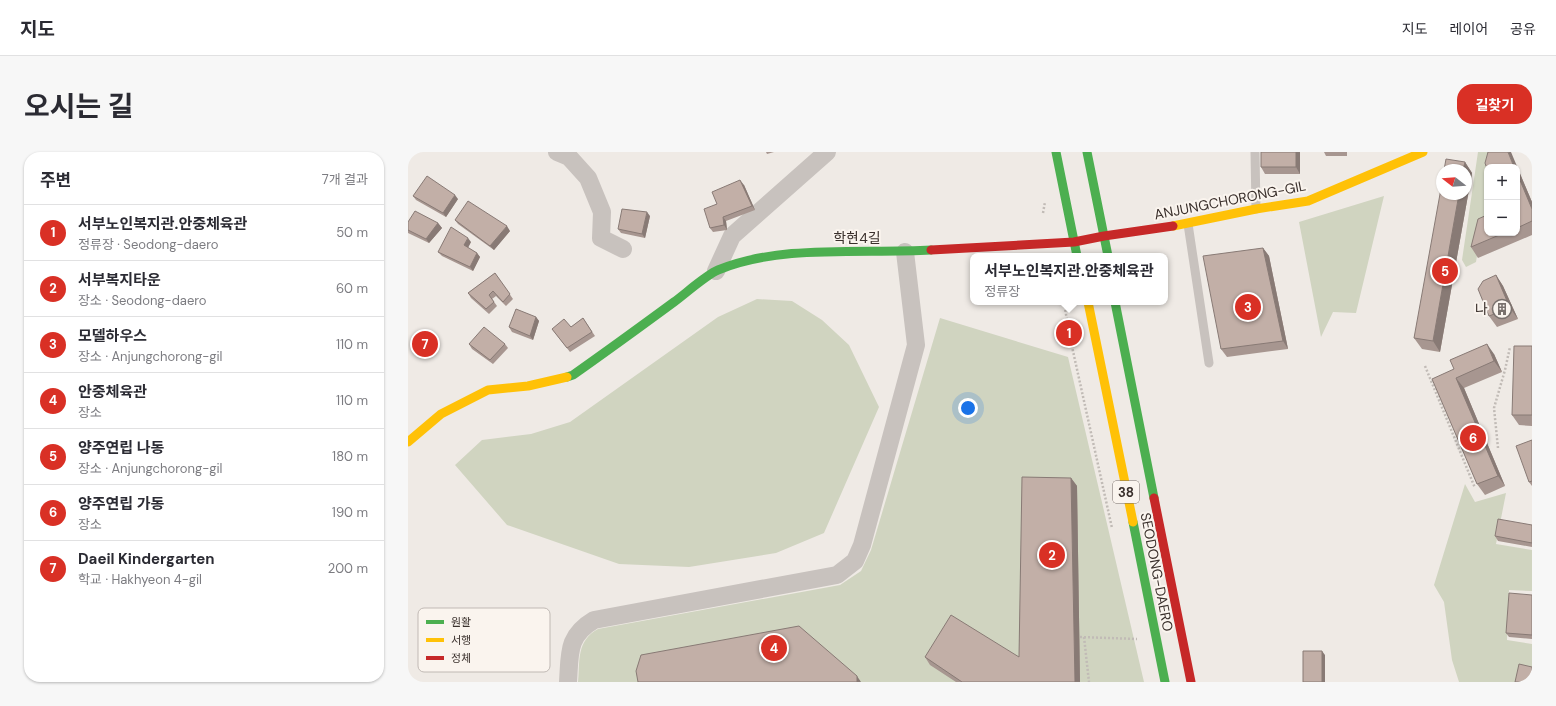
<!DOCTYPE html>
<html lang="ko">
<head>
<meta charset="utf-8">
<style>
  body { margin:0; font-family:"DM Sans","Noto Sans KR",sans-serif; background:#f7f7f7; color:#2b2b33 }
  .controls { position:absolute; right:12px; top:12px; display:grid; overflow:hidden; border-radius:8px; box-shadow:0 1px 3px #0004 }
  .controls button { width:36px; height:36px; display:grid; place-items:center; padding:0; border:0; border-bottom:1px solid #e1e1e2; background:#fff; color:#2b2b33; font:20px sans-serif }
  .compass { position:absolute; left:1028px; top:12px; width:36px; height:36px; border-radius:50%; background:#fff; box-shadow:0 1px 3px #0004; rotate:287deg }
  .you { position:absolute; left:560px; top:256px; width:14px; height:14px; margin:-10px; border:3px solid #fff; border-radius:50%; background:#1a73e8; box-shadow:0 0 0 6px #1a73e833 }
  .badge { display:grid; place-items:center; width:26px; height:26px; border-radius:50%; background:#d93025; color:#fff; font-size:13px; font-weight:700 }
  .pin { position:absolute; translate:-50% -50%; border:2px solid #fff; box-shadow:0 1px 4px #0006 }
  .popup { position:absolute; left:562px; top:101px; width:198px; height:52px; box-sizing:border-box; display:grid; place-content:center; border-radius:8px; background:#fff; filter:drop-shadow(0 1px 3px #0005); font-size:13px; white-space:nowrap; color:#7c7c81 }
  .popup b { font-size:15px; color:#2b2b33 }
  .popup::after { content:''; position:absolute; left:50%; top:100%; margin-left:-8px; border:8px solid transparent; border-top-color:#fff }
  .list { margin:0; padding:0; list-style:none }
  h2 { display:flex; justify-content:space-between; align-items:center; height:52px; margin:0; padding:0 16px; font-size:17px }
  h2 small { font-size:13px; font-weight:400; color:#7c7c81 }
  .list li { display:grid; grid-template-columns:26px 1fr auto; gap:12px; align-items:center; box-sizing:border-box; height:56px; padding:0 16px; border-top:1px solid #e1e1e2 }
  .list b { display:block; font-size:15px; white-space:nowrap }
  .list p { margin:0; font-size:13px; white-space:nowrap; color:#7c7c81 }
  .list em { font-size:13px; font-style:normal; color:#7c7c81 }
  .map { position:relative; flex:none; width:1124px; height:530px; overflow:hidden; border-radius:16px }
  header { display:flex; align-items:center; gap:24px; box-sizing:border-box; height:56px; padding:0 20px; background:#fff; border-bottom:1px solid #e1e1e2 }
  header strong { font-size:19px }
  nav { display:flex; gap:22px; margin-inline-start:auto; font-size:14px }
  .intro { display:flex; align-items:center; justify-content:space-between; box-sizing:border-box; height:96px; padding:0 24px }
  h1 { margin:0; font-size:28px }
  .button { padding:10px 18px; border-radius:16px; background:#d93025; color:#fff; font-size:14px; font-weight:700 }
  main { display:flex; gap:24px; padding:0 24px }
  aside { flex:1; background:#fff; border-radius:16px; box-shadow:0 1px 3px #0004 }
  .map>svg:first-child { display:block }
  .green { fill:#d0d4c0 }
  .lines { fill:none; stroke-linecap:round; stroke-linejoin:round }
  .path { stroke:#c1bbb6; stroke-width:2.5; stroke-dasharray:2 2; stroke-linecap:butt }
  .lane { stroke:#c8c2be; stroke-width:9 }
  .street { stroke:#c8c2be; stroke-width:18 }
  .fast { stroke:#4caf50; stroke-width:9 }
  .slow { stroke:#ffc107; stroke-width:9 }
  .jam { stroke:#c62828; stroke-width:9 }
  .wall { fill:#a79690 }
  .shaded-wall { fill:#887a75 }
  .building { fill:#c2afa7; stroke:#887a75 }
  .labels { text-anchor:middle; stroke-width:4; stroke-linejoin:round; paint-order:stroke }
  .shield { fill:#faf4ee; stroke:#746b66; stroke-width:1 }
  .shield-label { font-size:13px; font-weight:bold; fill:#3a302c }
  .street-label { font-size:14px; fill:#3a302c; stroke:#faf4ee }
  .poi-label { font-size:14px; fill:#3a302c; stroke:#faf4ee; text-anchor:end }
  .key { fill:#faf4ee; stroke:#c0b9b4; stroke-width:1 }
  .key-label { font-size:11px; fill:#3a302c }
</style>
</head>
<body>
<header>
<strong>지도</strong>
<nav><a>지도</a><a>레이어</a><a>공유</a></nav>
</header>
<div class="intro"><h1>오시는 길</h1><a class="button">길찾기</a></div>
<main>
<aside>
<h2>주변<small>7개 결과</small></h2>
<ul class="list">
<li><span class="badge">1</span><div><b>서부노인복지관.안중체육관</b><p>정류장 · Seodong-daero</p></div><em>50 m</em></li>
<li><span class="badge">2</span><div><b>서부복지타운</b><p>장소 · Seodong-daero</p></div><em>60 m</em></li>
<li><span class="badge">3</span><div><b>모델하우스</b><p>장소 · Anjungchorong-gil</p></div><em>110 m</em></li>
<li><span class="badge">4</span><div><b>안중체육관</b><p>장소</p></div><em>110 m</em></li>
<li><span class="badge">5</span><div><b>양주연립 나동</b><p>장소 · Anjungchorong-gil</p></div><em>180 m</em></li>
<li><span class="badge">6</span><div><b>양주연립 가동</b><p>장소</p></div><em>190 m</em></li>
<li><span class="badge">7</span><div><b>Daeil Kindergarten</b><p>학교 · Hakhyeon 4-gil</p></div><em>200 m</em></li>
</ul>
</aside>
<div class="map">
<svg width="1124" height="530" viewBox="0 0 1124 530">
  <rect width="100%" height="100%" fill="#efeae5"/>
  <path class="green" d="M1070 0H1087L1079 15V75L1073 78 1068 110 1058 115 1054 108Z
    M976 44 948 161 925 160 913 185 891 70Z
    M349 147 384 149 414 168 441 193 471 255 416 381 368 401 281 415 211 412 99 373 47 313 74 288 123 282 162 270 310 165Z
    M532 166 660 205 736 530H170C172 509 168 489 190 477L432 433 453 419 463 398Z
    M1057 332 1067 350 1098 341 1088 392 1124 398V439L1101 438 1099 488 1124 492V516L1110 530H1051L1044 508 1036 450 1026 433Z"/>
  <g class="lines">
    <path class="path" d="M635 61 637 50
      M656 150 661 181 704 376
      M1017 214 1067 336
      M1090 296 1086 256 1097 218 1102 195
      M672 485 729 487
      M676 485 681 530"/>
    <path class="lane" d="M847 0 848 57
      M780 72 801 211"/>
    <path class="street" d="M149 0 161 5 180 26 194 60 193 86 215 97
      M308 119 324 84 419 0
      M160 530C162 501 159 484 186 468L429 423 447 409 454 393 508 193 497 100"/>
    <path class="fast" d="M648 0 669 104
      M679 0 700 104
      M707 150 746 346
      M159 225 165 223C199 199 232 175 266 150 277 142 298 123 310 118 372 92 456 102 523 98
      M725 370 757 530"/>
    <path class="slow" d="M765 74 848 57 900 49 1015 0
      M680 150 725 370
      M0 290 33 262 80 238 120 234 159 225"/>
    <path class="jam" d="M523 98 666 90 696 84 765 74
      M746 346 783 530"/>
  </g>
  <path class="wall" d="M358 0H366L359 2Z
    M892 0V22H857L853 15Z
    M916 0H939V4H918Z
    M1057 10 1064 21 1032 200 1014 197 1006 186Z
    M1109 15 1124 50V83L1070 106 1063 95 1079 81H1109Z
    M336 33 347 58 318 69 319 78 305 80 302 76 309 52Z
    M5 44 50 47 38 65 8 48Z
    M242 64 237 86 213 81 210 77Z
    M47 68 102 79 86 98 50 72Z
    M0 70 30 71 34 76 21 91 0 81Z
    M63 90 60 96 69 101 72 105 65 119 34 104 30 100Z
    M855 96 861 104 880 197 819 205 813 197Z
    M87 121 105 147 98 154 88 144 84 147 89 154 81 162 63 146 60 141Z
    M1088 123 1095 134 1110 167 1089 175 1081 164Z
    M128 165 131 169 125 188 104 180 101 175Z
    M175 166 187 184 162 200 144 177 163 175Z
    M61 192H97L100 196 85 212 64 197Z
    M1124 194V274L1111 273 1104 263Z
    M1086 202 1094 220 1056 236 1097 334 1077 343 1069 332 1046 217Z
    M1124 288V334L1121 330Z
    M663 326 669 334 672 530H548L522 513 517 505H611Z
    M1124 373V395L1090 389 1087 384Z
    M1124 443V487L1101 485 1098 481Z"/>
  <path class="shaded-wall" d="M888 0H892V22L888 15Z
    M1100 0H1103L1124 50V57L1109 21V15H1106Z
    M1057 10 1064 21 1032 200 1025 189 1051 42H1058V18H1055Z
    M332 28 336 33 347 58 344 54Z
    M47 43 50 47 38 65 35 61Z
    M239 60 242 64 237 86 234 82Z
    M315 65 318 69 319 78 316 73Z
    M30 71 34 76 21 91 18 87Z
    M99 74 102 79 86 98 82 94Z
    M60 86 63 90 59 97 56 93Z
    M855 96 861 104 880 197 875 189Z
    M69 101 72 105 65 119 62 115Z
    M1088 123 1095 134 1110 167 1102 156Z
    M128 165 131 169 125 188 122 184Z
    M1079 192 1086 202 1094 220 1086 209Z
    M1048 226 1056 236 1097 334 1090 324Z
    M663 326 669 334 672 530H667Z
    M914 499 917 503V530H914Z
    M449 524 453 530H449Z"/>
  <path class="building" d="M853 0H888V15H853Z
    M1080 0H1100L1106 15H1079V17L1077 11Z
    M1038 7 1057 10 1055 18H1036Z
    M1109 21 1124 57V69L1109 76Z
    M19 24 47 43 35 61 5 44Z
    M332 28 344 54 315 65 316 73 302 76 296 57 309 52 304 40Z
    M1034 31V42H1051L1025 189 1006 186Z
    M60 49 99 74 82 94 47 68Z
    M214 57 239 60 234 82 210 77Z
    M7 59 30 71 18 87 0 78V70Z
    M1079 63V81H1096L1063 95 1070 67Z
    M43 75 60 86 56 93 69 101 62 115 30 100Z
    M855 96 875 189 813 197 795 104Z
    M87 121 102 142 95 150 85 139 81 143 86 150 78 157 60 141Z
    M1088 123 1102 156 1081 164 1070 137 1075 129Z
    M108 157 128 165 122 184 101 175Z
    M175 166 184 180 159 196 144 177 156 167 163 175Z
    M76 175 97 192 82 208 61 192Z
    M1079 192 1086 209 1048 226 1090 324 1069 332 1024 227 1046 217 1042 208Z
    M1106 194H1124V263H1104Z
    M1124 288V329L1121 330 1108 294Z
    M614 325 663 326 667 530H554L517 505 543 463 611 505Z
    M1090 367 1124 373V391L1087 384Z
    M1101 441 1124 443V483L1098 481Z
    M391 474 449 524V530H230L228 519 233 503Z
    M895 499H914V530H895Z
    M1111 512 1124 515V530H1107Z"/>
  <defs>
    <g id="building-ring" transform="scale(1)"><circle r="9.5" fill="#faf4ee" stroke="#79716d" stroke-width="1.5"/><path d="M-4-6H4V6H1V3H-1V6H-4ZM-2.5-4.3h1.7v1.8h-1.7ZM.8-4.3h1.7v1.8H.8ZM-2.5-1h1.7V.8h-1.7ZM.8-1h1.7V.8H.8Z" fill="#79716d"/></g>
  </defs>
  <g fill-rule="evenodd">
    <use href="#building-ring" x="1094" y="157"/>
  </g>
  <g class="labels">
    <rect class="shield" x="705" y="329" width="26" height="22" rx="3"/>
    <g class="shield-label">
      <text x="718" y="345">38</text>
    </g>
    <g class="street-label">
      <text transform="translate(822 48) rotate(-11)" y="5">ANJUNGCHORONG-GIL</text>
      <text x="449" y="91">학현4길</text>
      <text transform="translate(749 420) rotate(79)" y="5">SEODONG-DAERO</text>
    </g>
    <g class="poi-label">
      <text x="1080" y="162">나</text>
    </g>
  </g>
  <rect x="10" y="456" width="132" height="64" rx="6" class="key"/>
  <rect x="18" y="468" width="18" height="4" fill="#4caf50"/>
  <rect x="18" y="486" width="18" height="4" fill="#ffc107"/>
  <rect x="18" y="504" width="18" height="4" fill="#c62828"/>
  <g class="key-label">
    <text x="43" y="474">원활</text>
    <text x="43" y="492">서행</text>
    <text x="43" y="510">정체</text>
  </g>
</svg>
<div class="controls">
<button>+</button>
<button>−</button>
</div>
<svg class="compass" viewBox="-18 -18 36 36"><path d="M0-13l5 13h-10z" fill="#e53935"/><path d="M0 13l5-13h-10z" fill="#7c7c81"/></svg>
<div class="you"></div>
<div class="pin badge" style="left:661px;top:181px">1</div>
<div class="popup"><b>서부노인복지관.안중체육관</b>정류장</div>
<div class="pin badge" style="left:644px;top:403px">2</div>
<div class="pin badge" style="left:840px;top:155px">3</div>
<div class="pin badge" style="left:366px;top:496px">4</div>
<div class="pin badge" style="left:1037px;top:119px">5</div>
<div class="pin badge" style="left:1065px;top:286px">6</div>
<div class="pin badge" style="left:17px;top:192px">7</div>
</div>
</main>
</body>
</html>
